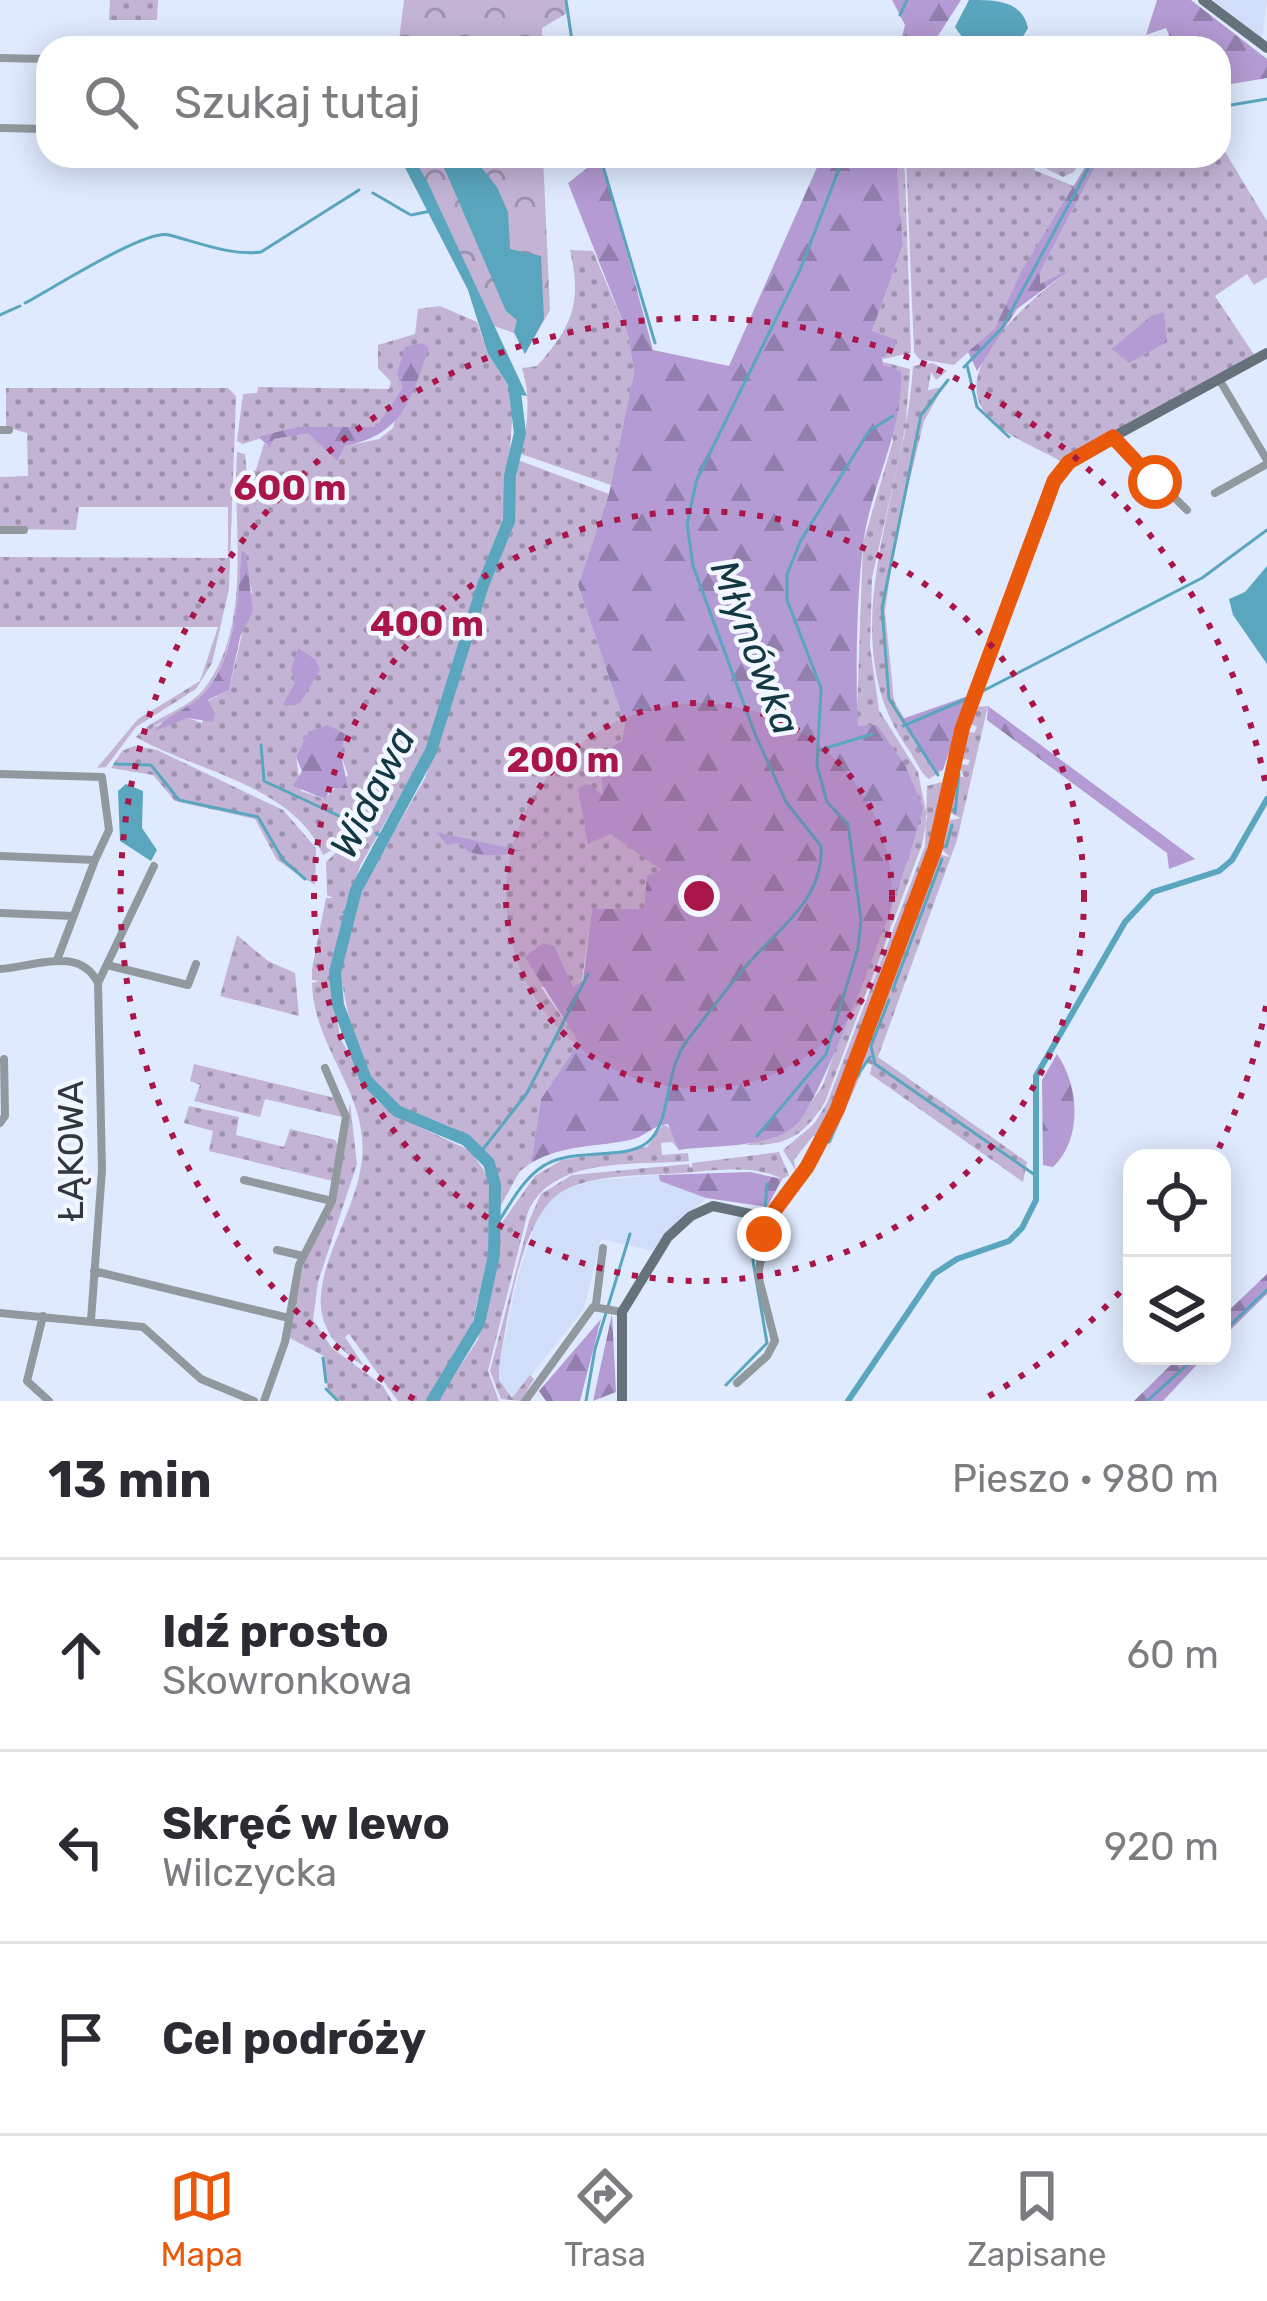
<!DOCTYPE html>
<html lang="pl">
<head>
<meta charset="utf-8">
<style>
  body { margin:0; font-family:Rubik,sans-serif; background:#f7f7f7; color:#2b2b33 }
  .controls { position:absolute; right:36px; bottom:36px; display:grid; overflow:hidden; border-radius:24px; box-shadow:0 6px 30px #0003 }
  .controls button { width:108px; height:108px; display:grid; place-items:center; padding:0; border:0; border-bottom:3px solid #e1e1e2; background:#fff; color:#2b2b33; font:60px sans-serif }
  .stop { position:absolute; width:36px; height:36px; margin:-27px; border:9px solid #ea580c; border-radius:50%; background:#fff }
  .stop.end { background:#ea580c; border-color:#fff; box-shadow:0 3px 12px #0008 }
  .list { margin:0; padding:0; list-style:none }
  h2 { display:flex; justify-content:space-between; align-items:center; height:156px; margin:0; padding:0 48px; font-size:51px }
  h2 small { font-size:39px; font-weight:400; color:#7c7c81 }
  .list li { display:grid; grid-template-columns:78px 1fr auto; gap:36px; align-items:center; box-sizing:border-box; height:192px; padding:0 48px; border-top:3px solid #e1e1e2 }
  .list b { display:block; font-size:45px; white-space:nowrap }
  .list p { margin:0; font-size:39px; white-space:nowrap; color:#7c7c81 }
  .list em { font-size:39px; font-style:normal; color:#7c7c81 }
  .icon { flex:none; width:66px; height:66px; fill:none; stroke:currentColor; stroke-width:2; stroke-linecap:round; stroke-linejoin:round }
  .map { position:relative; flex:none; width:1267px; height:1401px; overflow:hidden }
  .search { position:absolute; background:#fff; box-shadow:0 6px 30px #0003; left:36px; right:36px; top:36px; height:132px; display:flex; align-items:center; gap:30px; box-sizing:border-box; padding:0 42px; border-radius:36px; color:#7c7c81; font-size:45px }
  .sheet { height:732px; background:#fff }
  nav { display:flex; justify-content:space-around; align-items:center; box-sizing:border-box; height:168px; border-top:3px solid #e1e1e2; background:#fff; font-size:33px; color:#7c7c81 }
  nav a { display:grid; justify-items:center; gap:6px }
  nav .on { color:#ea580c }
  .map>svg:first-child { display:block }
  .built { fill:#d0def9 }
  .grass { fill:url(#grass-dots); fill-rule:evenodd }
  .forest { fill:url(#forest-firs) }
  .park { fill:url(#park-crowns) }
  .water { fill:#59a6be }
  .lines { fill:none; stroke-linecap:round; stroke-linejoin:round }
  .stream { stroke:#59a6be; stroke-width:3 }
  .canal { stroke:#59a6be; stroke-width:6 }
  .river { stroke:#59a6be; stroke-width:12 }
  .street { stroke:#91999f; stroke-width:8 }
  .secondary { stroke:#66727b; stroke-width:10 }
  .route { stroke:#ea580c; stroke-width:15 }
  .ring { fill:none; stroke:#a9164a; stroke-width:6; stroke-dasharray:6 12 }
  .labels { text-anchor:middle; stroke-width:9; stroke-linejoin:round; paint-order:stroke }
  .street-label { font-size:36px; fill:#32363e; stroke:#f2f7ff }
  .water-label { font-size:39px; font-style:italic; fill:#133843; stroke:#f2f7ff }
  .centre { fill:#a9164a; stroke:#f2f7ff; stroke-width:6 }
  .ring-label { font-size:36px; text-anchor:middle; font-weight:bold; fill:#a9164a; stroke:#f2f7ff; stroke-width:9; stroke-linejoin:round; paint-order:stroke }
</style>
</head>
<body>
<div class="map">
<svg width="1267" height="1401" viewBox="0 0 1267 1401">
  <defs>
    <pattern id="grass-dots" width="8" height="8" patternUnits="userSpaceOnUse" patternTransform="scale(3)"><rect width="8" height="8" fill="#c3b4d6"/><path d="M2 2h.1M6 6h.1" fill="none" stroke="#9f93af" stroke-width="1.8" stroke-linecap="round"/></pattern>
    <pattern id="forest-firs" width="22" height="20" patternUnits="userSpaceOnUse" patternTransform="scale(3)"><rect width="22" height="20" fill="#b49bd3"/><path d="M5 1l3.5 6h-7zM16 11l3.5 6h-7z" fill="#937fad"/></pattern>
    <pattern id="park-crowns" width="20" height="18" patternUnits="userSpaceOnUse" patternTransform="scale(3)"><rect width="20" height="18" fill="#c3b4d6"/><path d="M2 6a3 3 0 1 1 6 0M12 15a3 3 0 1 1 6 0" fill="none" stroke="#9f93af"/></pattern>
  </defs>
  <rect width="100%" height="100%" fill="#dfeafe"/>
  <path class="built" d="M1213 0H1267L1262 38Z
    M659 1175 661 1181 706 1198 654 1251 601 1239 584 1309 512 1399 499 1380V1367L517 1280 541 1206 565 1189 597 1180Z"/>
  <path class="grass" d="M110 0H158L157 20H109Z
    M1219 142 1267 221V277L1254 285 1247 274 1215 296 1255 356 1062 462C1038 448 998 434 983 410 954 364 1030 300 1062 276L1040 285V272L1101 156H1219Z
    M896 156H903L905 175 911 353 883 359 872 331 903 245Z
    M906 156H1083L1074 172 1063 177 1037 164 1034 170 1074 186 995 328 954 365 919 359 914 352Z
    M570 250 593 251 628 335 634 372 611 485 521 454C528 425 531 396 522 368L537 366C573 326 582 302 570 250Z
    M440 306 477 322 488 354 514 394 505 515 425 752 360 866 330 970 340 1038 375 1099 398 1117 471 1151 490 1180 488 1256 470 1333 426 1401H398L349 1334 345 1337 364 1366C272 1310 354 1236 362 1159 369 1094 313 1047 312 983L319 981 312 980V969L326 898H333L327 895 326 862 340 849 362 841 346 842 323 855C293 784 196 772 136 737 154 716 186 711 204 689 254 625 232 527 237 452L245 454 247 475 256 470 264 443 270 446 274 439 308 432 345 446 379 439 393 428 403 387 376 427H295L243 444 237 441 243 394 257 393 258 387 389 389 391 382 378 368V345L415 334 418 309ZM241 552 252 591 229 690 208 701 202 723 188 718 154 727C169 718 189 709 201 696 235 662 239 597 241 552ZM308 732 341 755 348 775 324 799 301 791 296 757Z
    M883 362 910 369 905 432 872 578 870 646 879 710 918 772 927 817 922 845 825 1102C803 1137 786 1146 746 1145L795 1126 823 1085 846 1019 863 543 893 441Z
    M933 363 947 371 936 380 931 372 928 390 943 387 924 421 895 540 885 611 894 701 936 771 943 770 929 779C920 773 916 760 909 750 827 637 906 494 913 366Z
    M6 388H228L236 396 229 589 212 663 196 689 136 727 106 767 97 768 138 719 200 681 218 627H0V557L228 558V507H79L76 530 0 529V477L28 476 27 433 6 427Z
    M518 460 609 494 578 585 625 725 610 834 663 870 644 909 592 910 582 980 572 988 541 987 580 1043 541 1099 531 1163 520 1171 500 1207 498 1177 486 1152 451 1127 399 1106 372 1082 353 1038 339 968 360 892 425 778 438 742 490 578 511 532Z
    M988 706 957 840 878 1057 1027 1162 1023 1182 870 1074 872 1065 866 1062 826 1155 938 854 950 857 940 848 947 821 961 818 948 812 956 776 964 777 958 764 968 765 970 760 959 758 967 731 974 733 977 727 969 723 973 707Z
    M134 746 157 750 283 810 316 848 315 885 277 860 255 819 175 801 153 775 111 768 122 751Z
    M942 782C952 822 843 1082 821 1136H813L794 1160 796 1171 783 1150 814 1124 827 1103 925 846 927 786Z
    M237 935 268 961 295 973 299 1016 220 996Z
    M194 1064 335 1098 342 1117 265 1099 260 1117 194 1101 200 1085 190 1081Z
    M350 1103 357 1164 318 1282 313 1320 332 1348 383 1386 392 1401H341L328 1393 324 1356 288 1337 306 1254 334 1200Z
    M189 1106 239 1117 236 1135 284 1147 290 1129 335 1140 339 1148 333 1181 209 1151 213 1131 184 1123Z
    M663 1124 676 1132 679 1150 672 1142 661 1143 662 1155 688 1153 689 1161C637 1166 553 1155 528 1212L488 1371 499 1401H438L478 1339 498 1228 535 1176 562 1160 647 1147Z
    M779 1152 789 1175 782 1179C755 1164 712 1171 681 1173 644 1176 596 1173 563 1191 521 1214 507 1320 499 1367V1380L512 1398 530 1375 534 1379 521 1401 501 1399 490 1371 529 1221 541 1194 572 1175 689 1164 691 1169 692 1163Z"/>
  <path class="forest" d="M892 0H961L930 48H899L905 25Z
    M1157 0H1191L1267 59V78L1219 86V48H1162L1172 42 1166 28 1146 35Z
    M595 156H600L607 178 653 350 729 366 822 156H896L903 245 872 331 896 340 893 353 882 355 883 365 901 371C904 432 870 486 863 545 857 597 856 654 857 706L858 726 877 725 905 765 923 807C915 852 823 1101 796 1125 769 1149 713 1145 679 1150L668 1124C653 1125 647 1135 634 1139 597 1148 566 1143 531 1163L541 1099 579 1043 525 957 543 943 554 946 573 987 583 980 592 909H644L647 876 662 870 610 834 588 844 578 788 588 784 603 795 600 754 622 741 625 725 578 585 609 494 634 372 628 335 568 183 596 161Z
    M1092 156H1101L1040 272V284L1071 269 1017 309 977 371 968 352 995 328 1022 270Z
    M1164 312 1167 342 1129 363 1112 349 1151 316Z
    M422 343 429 348C410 400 404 434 345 446L337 461 308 433 274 439 270 447 258 437 296 427H376L403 387 397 374 405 347Z
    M241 551 246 553 253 611 240 637 229 690 208 700 215 713 213 722 188 718 155 731C162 718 186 710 199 698 235 666 239 596 241 551Z
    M298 648 316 660 320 670 300 703 287 706 283 704 295 683 291 669Z
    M968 696 943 770 937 771 902 719Z
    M988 706 1195 859 1169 869 1167 853 987 720Z
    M328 725 345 734 341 755 348 788H331L325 799 293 786 302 771 296 757 308 732Z
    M560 829C530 850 506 861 468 852L460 843 447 845 436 832 523 851Z
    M1057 1054C1079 1086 1083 1138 1053 1167L1043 1165 1042 1080Z
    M750 1172 782 1179 767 1207 706 1198 660 1181 659 1175Z
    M1267 1274V1294L1222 1338V1317Z
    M612 1314 616 1392 593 1401Z
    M601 1319 580 1401H546L539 1391Z
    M1180 1356H1205L1163 1401H1134Z"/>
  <path class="park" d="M404 0H565L567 13 542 28V48H398Z
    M412 156H543L550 310 525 354 514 333 491 325Z"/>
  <path class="water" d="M969 0C995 0 1022 0 1028 28L1016 48C989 48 970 52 955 27Z
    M399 156H412L427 181 527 396 514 394 488 354 468 290Z
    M439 156H472L497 187 508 212 510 249 541 256 544 319 525 354 514 332 517 320 506 311Z
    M1267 566V664L1233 615 1229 599 1245 592Z
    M126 784 143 791 142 828 157 850 151 861 120 841 118 791Z"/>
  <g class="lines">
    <path class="stream" d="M566 0 573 48
      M900 15 907 0
      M1219 107 1267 99
      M600 156 655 343
      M373 193 409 214
      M411 215 431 211
      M25 303C52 289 145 229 169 235 197 242 230 256 261 252L359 190
      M0 315 20 306
      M967 365 977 407 1009 437
      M964 367 1002 328 1095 156
      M979 693 1202 578 1267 530
      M903 726 966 699
      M261 745 264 781 367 829
      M817 751 872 734
      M115 764 151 765 179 800 258 817 283 860 305 879
      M938 775 889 699 882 608 921 415 948 380
      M955 813 959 773
      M376 833 382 837
      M946 847 952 825
      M344 912 350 916
      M893 989 942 859
      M889 1000 871 1046 875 1064 1035 1175
      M855 1079 870 1057
      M757 1136 826 1054 858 948 861 920 848 824 827 802 817 766 821 688 787 600V574L801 540 869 431 893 416
      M829 1142 852 1088
      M480 1153 527 1093 588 974
      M765 1211 767 1184
      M495 1227C508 1208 520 1183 539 1169 570 1144 629 1164 651 1139 672 1116 664 1068 689 1038 708 1014 726 989 746 966 776 931 825 899 821 846L786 802 755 734 693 566 687 524 697 479 800 270 844 156
      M1222 1333 1267 1290
      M323 1358 326 1382
      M726 1385 767 1343 753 1261 761 1221
      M326 1389 338 1401
      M586 1401 595 1349 630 1234
      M1147 1401 1197 1356"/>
    <path class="canal" d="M848 1401 934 1274 957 1259 1009 1241 1022 1228 1036 1200V1076L1125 922 1153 892 1219 871 1232 860 1267 799"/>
    <path class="river" d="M432 1401 479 1323 494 1255 495 1185 489 1163 466 1140 397 1111 366 1080 338 1005 335 972 356 890 431 751 483 585 509 521 510 476 520 433 514 384"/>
    <path class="street" d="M0 58 48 59
      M0 128 48 129
      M1219 379 1267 460
      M0 430H9
      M1113 437 1187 510
      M1215 493 1267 464
      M0 530H24
      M0 774 102 777 109 830 95 860
      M0 856 95 860 57 960
      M0 913 73 916
      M111 966 188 985 196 964
      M0 969C34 967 79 945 98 983L102 1170 91 1320
      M98 983 154 866
      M325 1068 346 1117 332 1201
      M0 1123 5 1116 4 1059
      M244 1180 332 1201 299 1265 285 1342 264 1401
      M277 1250 303 1256
      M94 1271 289 1318
      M596 1304 603 1248
      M0 1313 143 1327 201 1379 254 1401
      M43 1316 27 1381 49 1401
      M737 1383 767 1356 775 1341 758 1275 769 1218
      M525 1401 593 1307 622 1312"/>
    <path class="secondary" d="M1203 0 1267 48
      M622 1401V1312L668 1237 691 1216 713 1206 769 1218 807 1167 837 1110 935 849 971 702 1058 475 1078 456 1267 353"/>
  </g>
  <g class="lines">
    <path class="route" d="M764 1234 769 1218 807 1167 837 1110 935 849 962 729 1054 481 1069 462 1113 437 1155 482"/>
  </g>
  <circle cx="699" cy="896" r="193" fill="#a9164a" fill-opacity=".12"/>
  <g class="ring">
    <circle cx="699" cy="896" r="193"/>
    <circle cx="699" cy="896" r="385"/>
    <path d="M1266 1006A578 578 0 0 1 1216 1154M1132 1279A578 578 0 0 1 984 1399M414 1399A578 578 0 1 1 1266 786"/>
  </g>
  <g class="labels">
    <g class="street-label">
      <text transform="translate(70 1151) rotate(-90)" y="13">ŁĄKOWA</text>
    </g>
    <g class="water-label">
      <text transform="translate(756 647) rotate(69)" y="14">Młynówka</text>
      <text transform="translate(372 792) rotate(-63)" y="14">Widawa</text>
    </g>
  </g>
  <circle cx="699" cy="896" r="18" class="centre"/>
  <g class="ring-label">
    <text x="290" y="500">600 m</text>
    <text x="427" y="636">400 m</text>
    <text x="563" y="772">200 m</text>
  </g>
</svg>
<div class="controls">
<button><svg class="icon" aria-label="locate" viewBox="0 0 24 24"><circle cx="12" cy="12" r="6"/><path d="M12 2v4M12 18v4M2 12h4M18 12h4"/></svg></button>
<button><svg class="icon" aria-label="layers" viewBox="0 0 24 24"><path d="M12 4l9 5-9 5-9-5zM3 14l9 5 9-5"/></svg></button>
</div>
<div class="stop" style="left:1155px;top:482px"></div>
<div class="stop end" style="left:764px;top:1234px"></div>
<div class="search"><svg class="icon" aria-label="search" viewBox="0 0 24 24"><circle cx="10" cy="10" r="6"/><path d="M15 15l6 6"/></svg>Szukaj tutaj</div>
</div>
<section class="sheet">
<h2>13 min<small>Pieszo · 980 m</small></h2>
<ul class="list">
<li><svg class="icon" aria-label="ahead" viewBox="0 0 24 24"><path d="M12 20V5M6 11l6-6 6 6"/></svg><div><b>Idź prosto</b><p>Skowronkowa</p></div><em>60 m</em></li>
<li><svg class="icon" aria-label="left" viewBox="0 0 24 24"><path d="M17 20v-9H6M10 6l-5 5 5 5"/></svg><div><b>Skręć w lewo</b><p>Wilczycka</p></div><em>920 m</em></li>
<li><svg class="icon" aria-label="arrive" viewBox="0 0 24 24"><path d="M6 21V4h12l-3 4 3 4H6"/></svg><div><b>Cel podróży</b></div></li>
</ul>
</section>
<nav>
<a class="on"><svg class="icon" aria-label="map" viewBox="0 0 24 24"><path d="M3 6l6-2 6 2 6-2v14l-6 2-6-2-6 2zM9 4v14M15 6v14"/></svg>Mapa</a>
<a><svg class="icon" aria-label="directions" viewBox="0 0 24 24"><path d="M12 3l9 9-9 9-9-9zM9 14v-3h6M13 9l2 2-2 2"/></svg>Trasa</a>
<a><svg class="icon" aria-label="saved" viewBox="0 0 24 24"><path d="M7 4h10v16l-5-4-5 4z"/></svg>Zapisane</a>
</nav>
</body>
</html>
